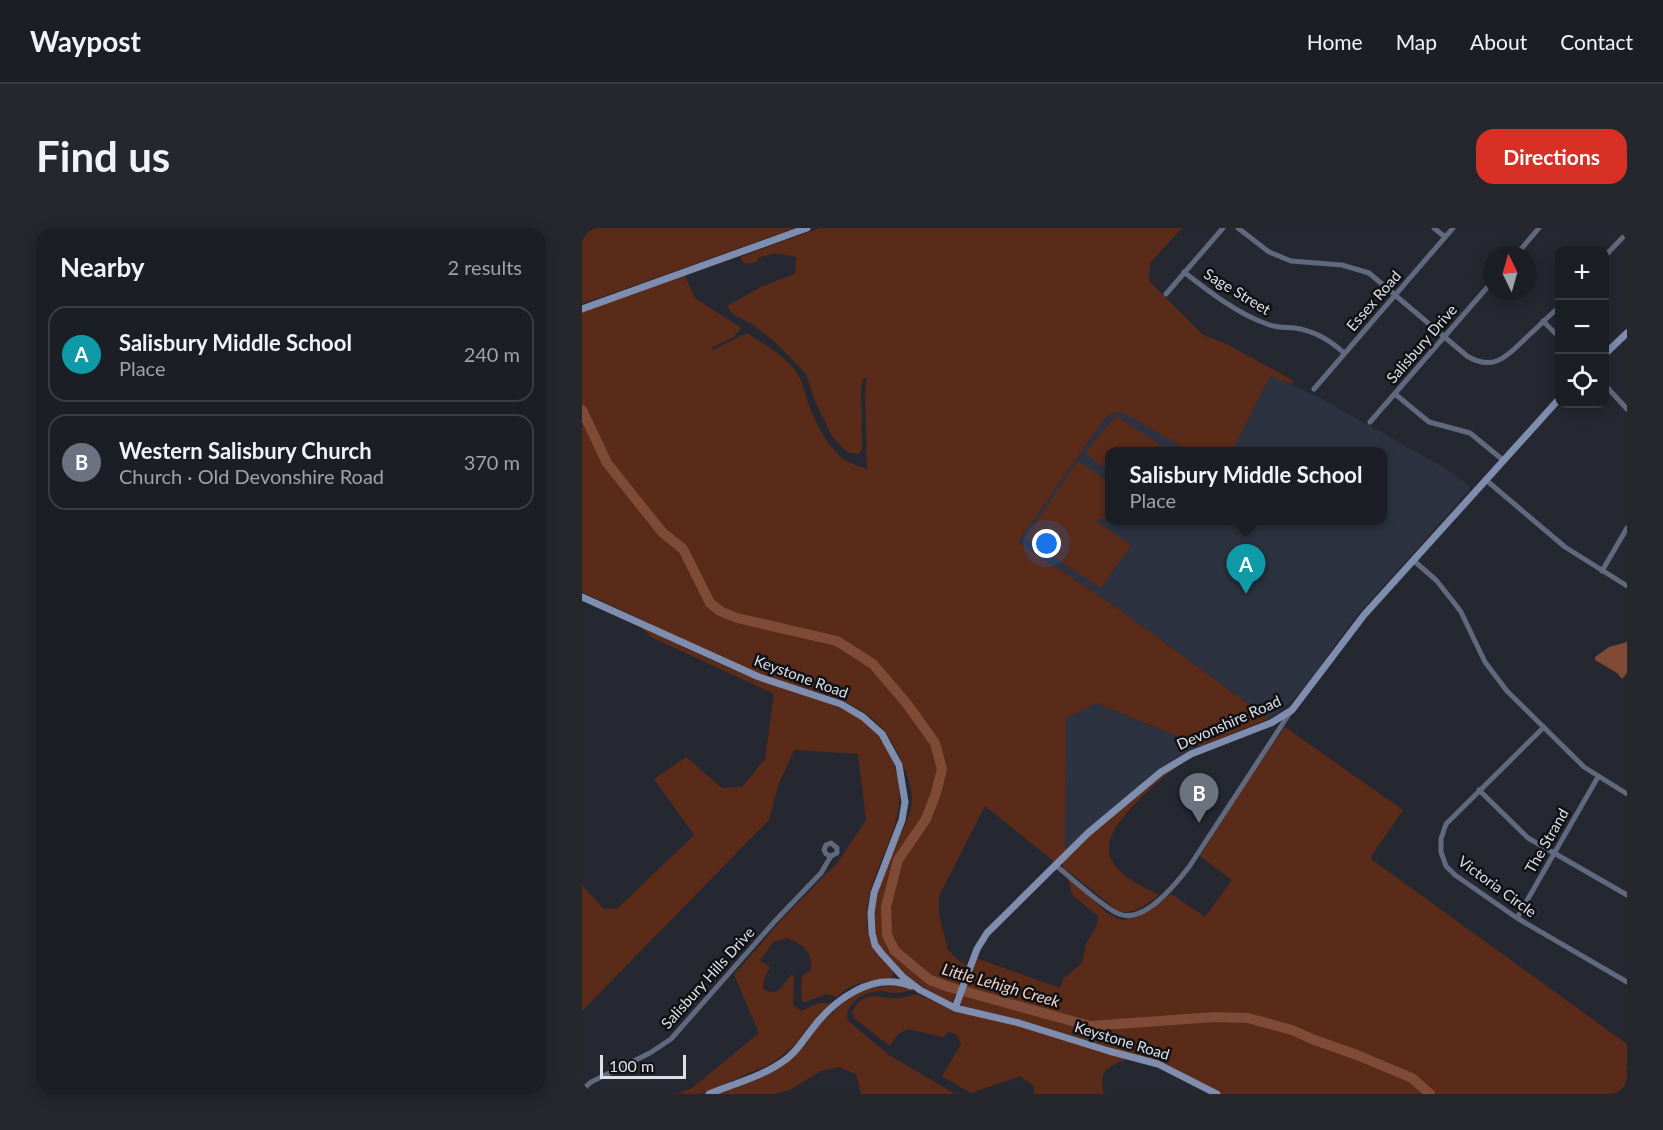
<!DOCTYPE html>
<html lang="en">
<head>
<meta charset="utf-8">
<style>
  body { margin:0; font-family:Lato,sans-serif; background:#25272d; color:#f1f3f6 }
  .controls { position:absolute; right:18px; top:18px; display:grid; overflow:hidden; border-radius:12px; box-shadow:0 3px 15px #0003 }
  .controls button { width:54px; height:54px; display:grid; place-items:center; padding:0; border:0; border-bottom:2px solid #3a3c42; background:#1c1e25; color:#f1f3f6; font:30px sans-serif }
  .compass { position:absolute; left:901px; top:18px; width:54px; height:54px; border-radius:50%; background:#1c1e25; box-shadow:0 3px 15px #0003; rotate:355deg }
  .scale { position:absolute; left:18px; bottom:15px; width:86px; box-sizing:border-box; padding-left:6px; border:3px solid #dee0e6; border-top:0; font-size:16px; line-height:21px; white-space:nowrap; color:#dee0e6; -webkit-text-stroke:4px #0f1115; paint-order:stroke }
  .you { position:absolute; left:465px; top:316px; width:21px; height:21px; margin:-15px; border:4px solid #fff; border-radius:50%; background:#1a73e8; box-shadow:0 0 0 9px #1a73e833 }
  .badge { display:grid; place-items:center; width:39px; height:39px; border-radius:50%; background:#d93025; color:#fff; font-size:20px; font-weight:700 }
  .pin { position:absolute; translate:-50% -50px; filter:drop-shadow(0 2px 3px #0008) }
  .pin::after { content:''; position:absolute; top:32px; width:21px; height:18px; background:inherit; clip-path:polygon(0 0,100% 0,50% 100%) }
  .popup { position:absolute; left:523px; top:219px; width:282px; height:78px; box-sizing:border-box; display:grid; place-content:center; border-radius:12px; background:#1c1e25; filter:drop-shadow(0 2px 4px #0005); font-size:20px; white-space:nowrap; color:#a0a2a7 }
  .popup b { font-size:22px; color:#f1f3f6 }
  .popup::after { content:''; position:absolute; left:50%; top:100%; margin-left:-12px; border:12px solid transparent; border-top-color:#1c1e25 }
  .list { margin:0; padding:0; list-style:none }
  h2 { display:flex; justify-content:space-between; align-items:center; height:78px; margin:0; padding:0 24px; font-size:26px }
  h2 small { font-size:20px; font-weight:400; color:#a0a2a7 }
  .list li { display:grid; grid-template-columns:39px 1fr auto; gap:18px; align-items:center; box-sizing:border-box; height:96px; margin:0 12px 12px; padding:0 12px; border:2px solid #3a3c42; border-radius:18px }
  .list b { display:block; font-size:22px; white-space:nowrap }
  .list p { margin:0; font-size:20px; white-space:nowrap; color:#a0a2a7 }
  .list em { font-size:20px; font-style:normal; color:#a0a2a7 }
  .icon { flex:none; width:33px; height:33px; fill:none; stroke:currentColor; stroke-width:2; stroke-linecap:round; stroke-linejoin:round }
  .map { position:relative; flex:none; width:1045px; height:866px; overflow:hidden; border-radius:18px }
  header { display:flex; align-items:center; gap:36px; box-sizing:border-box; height:84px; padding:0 30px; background:#1c1e25; border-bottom:2px solid #3a3c42 }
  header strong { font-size:28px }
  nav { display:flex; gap:33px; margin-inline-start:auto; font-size:21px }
  .intro { display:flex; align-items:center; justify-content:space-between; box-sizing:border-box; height:144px; padding:0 36px }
  h1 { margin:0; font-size:42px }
  .button { padding:15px 27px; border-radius:18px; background:#d93025; color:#fff; font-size:21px; font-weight:700 }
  main { display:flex; gap:36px; padding:0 36px }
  aside { flex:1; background:#1c1e25; border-radius:18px; box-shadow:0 3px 15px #0003 }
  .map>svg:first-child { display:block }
  .built { fill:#2c323f }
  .green { fill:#5b2b19 }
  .water { fill:#7f4b37 }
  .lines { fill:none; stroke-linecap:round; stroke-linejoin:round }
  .river { stroke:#7f4b37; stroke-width:10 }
  .street { stroke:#60697e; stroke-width:5 }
  .secondary { stroke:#7f8daf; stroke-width:7 }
  .labels { text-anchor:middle; stroke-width:5; stroke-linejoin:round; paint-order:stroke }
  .street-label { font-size:15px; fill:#dee0e6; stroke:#0f1115 }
  .water-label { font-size:16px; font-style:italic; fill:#f6d3c6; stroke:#0f1115 }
</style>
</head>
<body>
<header>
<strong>Waypost</strong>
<nav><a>Home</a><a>Map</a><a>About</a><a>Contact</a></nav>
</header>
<div class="intro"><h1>Find us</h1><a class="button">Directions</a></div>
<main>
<aside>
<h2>Nearby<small>2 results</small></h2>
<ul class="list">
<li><span class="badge" style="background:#0f9aa8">A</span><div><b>Salisbury Middle School</b><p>Place</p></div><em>240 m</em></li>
<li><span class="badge" style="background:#6b7280">B</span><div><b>Western Salisbury Church</b><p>Church · Old Devonshire Road</p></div><em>370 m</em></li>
</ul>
</aside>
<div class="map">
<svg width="1045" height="866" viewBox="0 0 1045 866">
  <rect width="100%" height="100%" fill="#252831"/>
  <path class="built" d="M688 147 738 170 868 243 889 260 771 392 723 460 695 486 687 491 531 377 436 314 523 190 533 184 546 186 607 223 528 224V292H801V224L650 223Z
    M513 475 619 518 598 527 571 546 483 625 484 490Z"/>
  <path class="green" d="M0 0H213L20 69 0 75Z
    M238 0H600L568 35 567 53 621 107 643 115 712 153 708 156 688 148 650 223H607L544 186 533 184 523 190 436 314 531 377 687 491 619 518 514 475 484 490 483 625 474 635 403 578 357 668V687L366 722 378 734 384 736 370 775C345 762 309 742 296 716 284 691 299 651 309 627 316 611 329 590 330 572 330 550 313 514 298 498 266 463 214 462 174 445 115 420 58 390 0 364V84L97 48H103L113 70 159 100 152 109 130 119 131 122 165 105C181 116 204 128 215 145 222 156 223 168 228 180 235 199 247 221 264 233 270 236 279 239 285 241L283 164 285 149 281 151 279 162 280 222 276 226 265 224 250 208 233 173 224 146 193 114 170 96 152 87 145 78 179 59 213 46 214 29 192 25 176 30 175 34 163 36 158 29Z
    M534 188 579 217 575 223 528 224 526 243 503 225Z
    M496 233 527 254V286L524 290 512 292 549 317 519 360 443 310Z
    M60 400C99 417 137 437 177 452 215 467 258 472 290 500 302 510 308 524 313 539 334 601 275 645 286 706 289 721 302 733 312 744L309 750C289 752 269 754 255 769L244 766 221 775 219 764 220 748 229 742C230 723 222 718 206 710L191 714 178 733 188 739 182 751 181 761 188 764 196 763 210 746 212 748 211 777 219 783 237 775H250L225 800 215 815 189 836 118 866H95L110 860 177 805 152 747 199 692 256 634 284 592 276 526 212 522 196 558 187 592 0 783V657L21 680 35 681 112 607 72 551 104 529 140 560 160 559 183 531 192 466 69 409Z
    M703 499 821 582 790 627 789 631 1045 816V836L1043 837 1045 838V866H640L583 836 435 791 382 779 378 776 392 740 394 730 478 760 481 751 500 735 504 716 514 699 516 688 490 667 486 649 525 685 536 691 542 692 558 688 589 666 623 689 650 652 618 628 667 551Z
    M604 532C582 547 551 575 536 596 529 605 524 620 529 631 538 649 560 658 577 667 565 676 553 686 537 684L490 646 482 641 480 634C517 597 559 559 604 532Z
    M313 757 332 762C326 763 319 765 312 765 307 765 303 763 298 763 281 764 264 774 265 792L307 827 373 866H279L274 846 257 839 239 843 210 861 193 866H134L199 839 212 829 225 815 231 803 268 768 283 761Z
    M335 766 374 784 436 797 545 831C524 840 518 841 521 865L524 866H452V858L438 848 389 865 360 848 379 816 374 806 366 804 361 809 326 801 316 806 308 818 273 791 270 784C284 759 297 772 316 770 323 770 329 767 335 766Z"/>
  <path class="water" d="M1045 414V445L1040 451 1035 445 1013 432V429L1027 419Z"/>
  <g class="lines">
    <path class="river" d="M0 182 25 235 80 304 101 321 128 375 138 383 155 390 255 413 291 436 325 476 353 515 360 541 354 565 344 591 316 632 304 679 305 707 313 723 348 752 367 759 508 798 633 789 666 790 710 802 730 811 775 827 830 850 848 866"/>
    <path class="street" d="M656 0 687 24 709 33 760 37 787 45 885 128C913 145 927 126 946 108 957 98 967 88 978 78
      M852 0 863 9
      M934 27 957 0
      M1023 28 1045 5
      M602 44C626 63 656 86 685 96 694 100 704 99 713 100 733 103 748 112 762 125
      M584 66 641 0
      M961 93 978 110
      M1023 157 1045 181
      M732 161 871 0
      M813 166 847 194 888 205 921 232
      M788 194 910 54
      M904 252 983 319 1045 358
      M831 332 854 352 870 372 879 384 903 434 925 463 1002 539 1045 566
      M1020 343 1045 300
      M962 499 864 596 859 611V624L864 638 873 647 935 690 1045 754
      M897 562 946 610 1045 667
      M473 637C489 649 521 680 537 686 562 696 593 657 607 639L709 483
      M935 690 1016 549
      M0 862 9 854 68 825 89 811 193 693 239 645 249 628 255 625V620L249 615 244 617 242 622 244 626 249 628"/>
    <path class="secondary" d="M0 81 225 0
      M1023 126 1045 105
      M0 369 177 449 259 476 281 489 300 506 317 537 323 574 320 592 292 665 289 685 290 705 293 717 300 726 321 749 338 762 373 780 437 795 527 823 576 836 635 866
      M373 780 395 721 405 705 506 605 579 544 609 526 689 495 710 482 782 387 978 170
      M127 866C151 856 182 848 203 832 215 824 221 812 230 801 252 772 290 743 329 758"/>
  </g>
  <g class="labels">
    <g class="street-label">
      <text transform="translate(655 64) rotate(31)" y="5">Sage Street</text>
      <text transform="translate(792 73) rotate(-49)" y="5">Essex Road</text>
      <text transform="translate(840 116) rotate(-49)" y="5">Salisbury Drive</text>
      <text transform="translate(219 449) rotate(20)" y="5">Keystone Road</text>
      <text transform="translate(647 495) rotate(-24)" y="5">Devonshire Road</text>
      <text transform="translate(965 613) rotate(-60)" y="5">The Strand</text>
      <text transform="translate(915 659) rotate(36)" y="5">Victoria Circle</text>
      <text transform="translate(126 750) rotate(-48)" y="5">Salisbury Hills Drive</text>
      <text transform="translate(540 813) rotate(17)" y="5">Keystone Road</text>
    </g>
    <g class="water-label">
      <text transform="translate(419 757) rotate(16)" y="6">Little Lehigh Creek</text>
    </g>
  </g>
</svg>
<div class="controls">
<button>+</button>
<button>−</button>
<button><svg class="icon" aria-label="locate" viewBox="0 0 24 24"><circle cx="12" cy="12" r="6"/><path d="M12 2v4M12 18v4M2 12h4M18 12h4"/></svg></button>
</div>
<svg class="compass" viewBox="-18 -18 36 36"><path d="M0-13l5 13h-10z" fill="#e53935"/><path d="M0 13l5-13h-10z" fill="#a0a2a7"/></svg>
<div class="scale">100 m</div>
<div class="you"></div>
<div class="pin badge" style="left:664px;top:366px;background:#0f9aa8">A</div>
<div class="popup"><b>Salisbury Middle School</b>Place</div>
<div class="pin badge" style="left:617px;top:595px;background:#6b7280">B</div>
</div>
</main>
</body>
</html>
